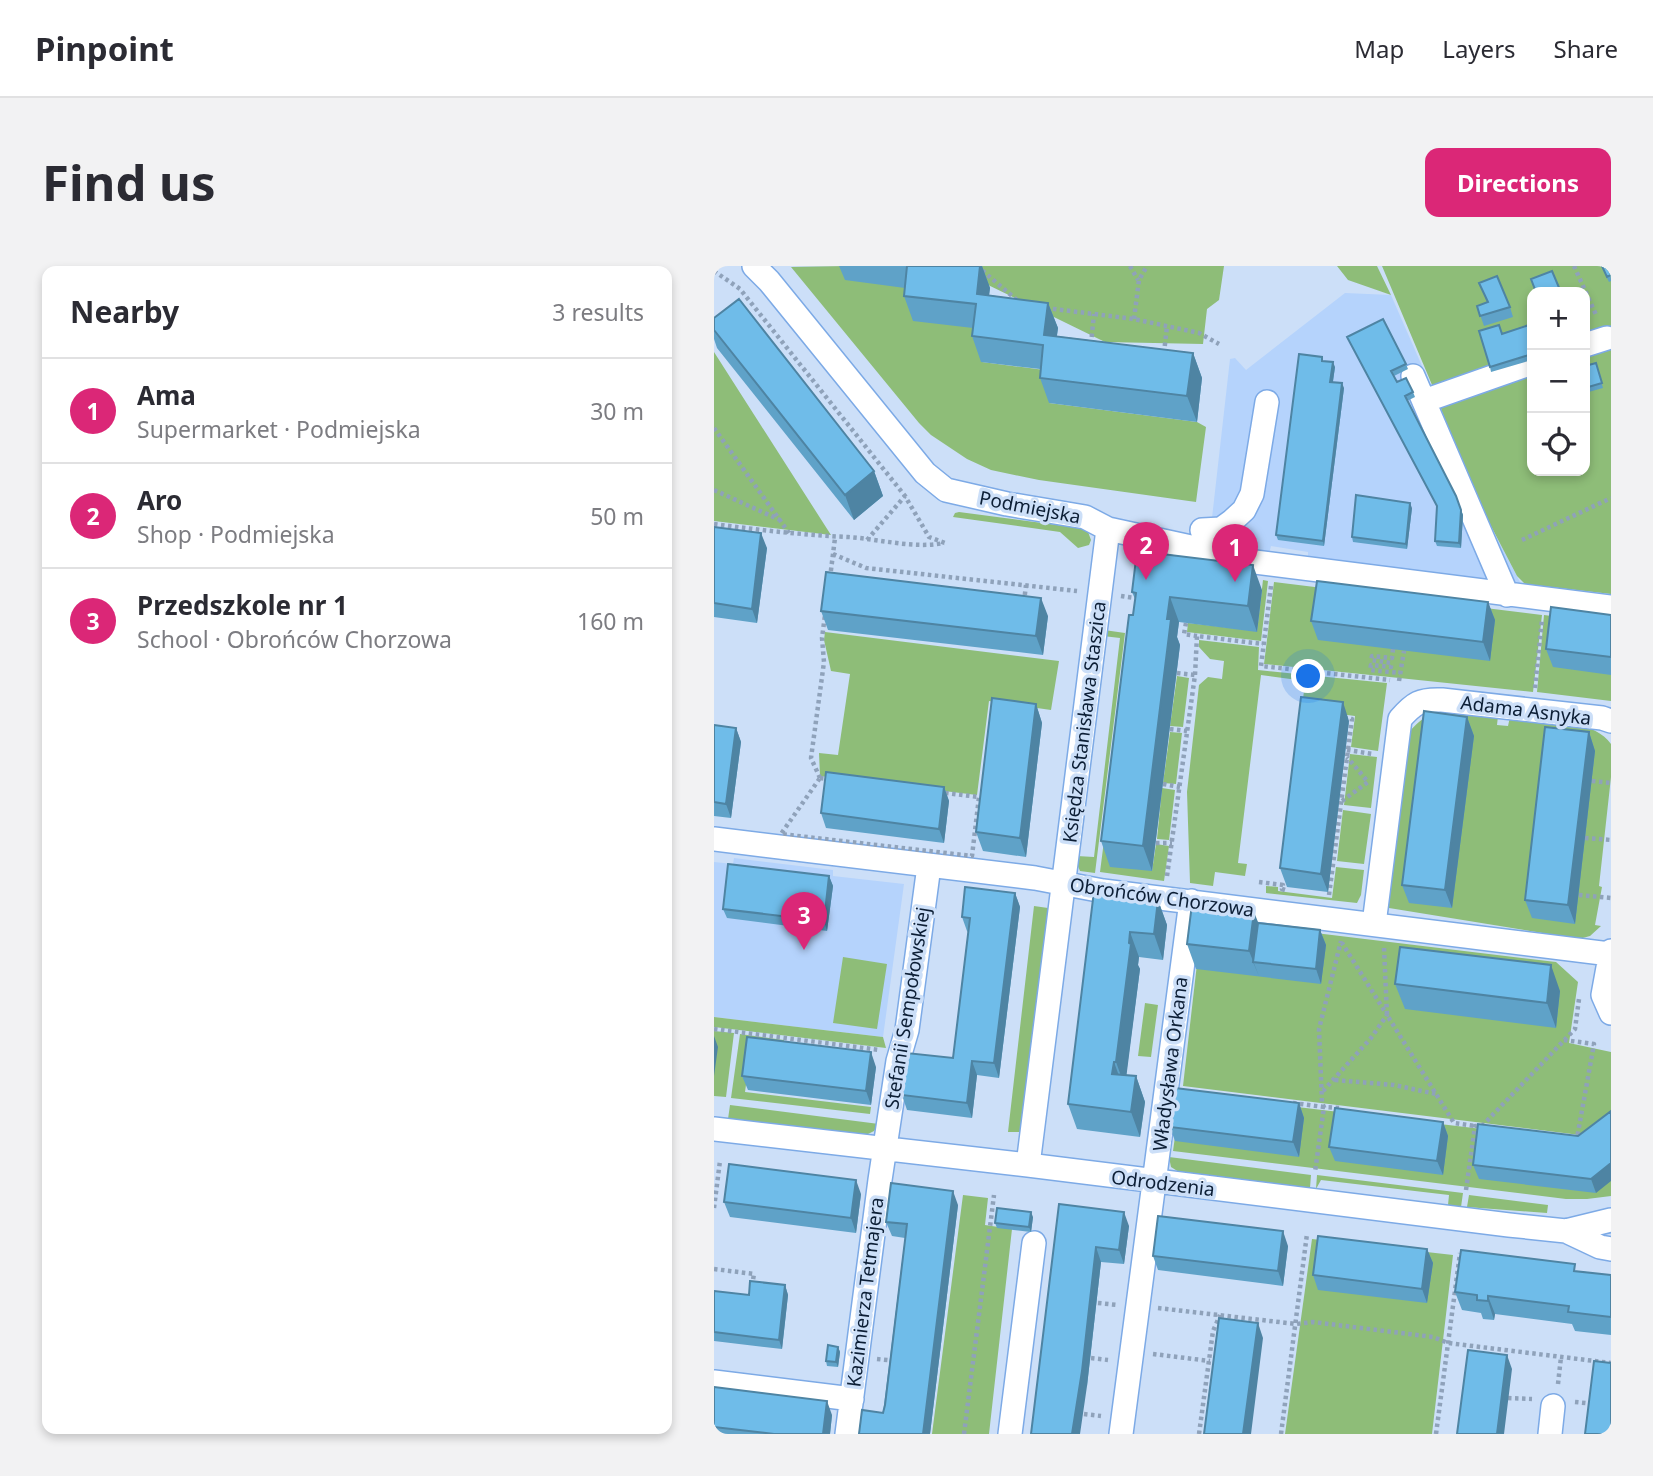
<!DOCTYPE html>
<html lang="en">
<head>
<meta charset="utf-8">
<style>
  body { margin:0; font-family:"Noto Sans",sans-serif; background:#f2f2f3; color:#2b2b33 }
  .controls { position:absolute; right:21px; top:21px; display:grid; overflow:hidden; border-radius:14px; box-shadow:0 4px 10px #0003 }
  .controls button { width:63px; height:63px; display:grid; place-items:center; padding:0; border:0; border-bottom:2px solid #e1e1e2; background:#fff; color:#2b2b33; font:35px sans-serif }
  .you { position:absolute; left:595px; top:411px; width:24px; height:24px; margin:-18px; border:5px solid #fff; border-radius:50%; background:#1a73e8; box-shadow:0 0 0 10px #1a73e833 }
  .badge { display:grid; place-items:center; width:46px; height:46px; border-radius:50%; background:#db2777; color:#fff; font-size:23px; font-weight:700 }
  .pin { position:absolute; translate:-50% -58px; filter:drop-shadow(0 2px 4px #0008) }
  .pin::after { content:''; position:absolute; top:37px; width:24px; height:21px; background:inherit; clip-path:polygon(0 0,100% 0,50% 100%) }
  .list { margin:0; padding:0; list-style:none }
  h2 { display:flex; justify-content:space-between; align-items:center; height:91px; margin:0; padding:0 28px; font-size:30px }
  h2 small { font-size:23px; font-weight:400; color:#7c7c81 }
  .list li { display:grid; grid-template-columns:46px 1fr auto; gap:21px; align-items:center; box-sizing:border-box; height:105px; padding:0 28px; border-top:2px solid #e1e1e2 }
  .list b { display:block; font-size:26px; white-space:nowrap }
  .list p { margin:0; font-size:23px; white-space:nowrap; color:#7c7c81 }
  .list em { font-size:23px; font-style:normal; color:#7c7c81 }
  .icon { flex:none; width:38px; height:38px; fill:none; stroke:currentColor; stroke-width:2; stroke-linecap:round; stroke-linejoin:round }
  .map { position:relative; flex:none; width:897px; height:1168px; overflow:hidden; border-radius:14px }
  header { display:flex; align-items:center; gap:42px; box-sizing:border-box; height:98px; padding:0 35px; background:#fff; border-bottom:2px solid #e1e1e2 }
  header strong { font-size:33px }
  nav { display:flex; gap:38px; margin-inline-start:auto; font-size:24px }
  .intro { display:flex; align-items:center; justify-content:space-between; box-sizing:border-box; height:168px; padding:0 42px }
  h1 { margin:0; font-size:49px }
  .button { padding:18px 32px; border-radius:14px; background:#db2777; color:#fff; font-size:24px; font-weight:700 }
  main { display:flex; gap:42px; padding:0 42px }
  aside { flex:1; background:#fff; border-radius:14px; box-shadow:0 4px 10px #0003 }
  .map>svg:first-child { display:block }
  .built { fill:#b5d3fc }
  .green { fill:#8ebd78; fill-rule:evenodd }
  .lines { fill:none; stroke-linecap:round; stroke-linejoin:round }
  .minor-casing { stroke:#7daae6; stroke-width:26 }
  .path { stroke:#8fa2ba; stroke-width:4.5; stroke-dasharray:3.5 3.5; stroke-linecap:butt }
  .minor { stroke:#fff; stroke-width:23 }
  .wall { fill:#5fa2c8 }
  .shaded-wall { fill:#4e84a3 }
  .building { fill:#6fbce9; stroke:#4e84a3; stroke-width:2 }
  .labels { text-anchor:middle; stroke-width:7; stroke-linejoin:round; paint-order:stroke }
  .street-label { font-size:19px; fill:#0c1e35; stroke:#ccdff8 }
</style>
</head>
<body>
<header>
<strong>Pinpoint</strong>
<nav><a>Map</a><a>Layers</a><a>Share</a></nav>
</header>
<div class="intro"><h1>Find us</h1><a class="button">Directions</a></div>
<main>
<aside>
<h2>Nearby<small>3 results</small></h2>
<ul class="list">
<li><span class="badge">1</span><div><b>Ama</b><p>Supermarket · Podmiejska</p></div><em>30 m</em></li>
<li><span class="badge">2</span><div><b>Aro</b><p>Shop · Podmiejska</p></div><em>50 m</em></li>
<li><span class="badge">3</span><div><b>Przedszkole nr 1</b><p>School · Obrońców Chorzowa</p></div><em>160 m</em></li>
</ul>
</aside>
<div class="map">
<svg width="897" height="1168" viewBox="0 0 897 1168">
  <rect width="100%" height="100%" fill="#ccdff8"/>
  <path class="built" d="M631 27 677 29 729 148 752 212 808 320 594 294V286L557 280 555 288 522 284 517 281 504 257 498 252 516 93 521 92 532 104Z
    M20 592 119 604V610L190 618 169 771 0 751V596L19 598Z"/>
  <path class="green" d="M132 0 202 23 271 64 268 96 338 105 335 137 483 156 492 161 482 236 325 214 277 204 253 193 217 169 205 157 77 1Z
    M245 0H510L505 34 493 43 489 78 391 76 270 17Z
    M623 0H663L677 29 634 14Z
    M668 0H897V328L811 318 803 310 752 212 721 126ZM818 26H871V205H818Z
    M0 86 117 269 0 255Z
    M245 246 373 263 377 274 375 279 364 282 346 266 239 251 241 247Z
    M549 314 554 315 547 375 473 366 474 357 543 365Z
    M560 316 828 349 819 426 550 398Z
    M830 349 897 358V435L823 426Z
    M390 364 411 367 381 607 366 605 363 598V590L380 591 406 372 389 370Z
    M111 366 345 395 337 444 275 435 263 529 106 510 105 487 124 489 136 408 117 405 110 374Z
    M416 372 438 605 442 578 455 580 450 615 386 606Z
    M485 374 545 381 544 404 673 417 664 485 637 481 641 450 588 443 591 415 547 409 524 597 533 598 531 610 501 606 499 620 476 617 473 526 485 419 494 411 508 413 510 395 496 393 485 381Z
    M463 410 475 412 469 461 456 460Z
    M729 445 784 450 783 459 794 460 796 451C825 454 879 452 897 478V511L885 620 888 621 881 659 887 660 876 670 865 673 675 642 673 638 695 466C705 455 714 447 729 445Z
    M456 466 468 467 462 518 449 517Z
    M636 488 663 491 657 542 630 539Z
    M448 522 461 524 455 574 443 573Z
    M629 544 657 548 650 598 623 595Z
    M622 601 650 604 647 629 643 637 552 627V620L564 621V625L618 632Z
    M320 640 334 642 308 858 306 866H294Z
    M518 657 842 696 864 716 855 777 897 786V846L866 869 469 820 487 663Z
    M129 691 173 698 163 763 119 757Z
    M431 737 444 739 437 791 424 790Z
    M0 751 169 771 172 782 0 761Z
    M0 765 20 767 12 831 0 830Z
    M26 768 70 774 68 786 37 782 31 826 157 841 156 848 17 832Z
    M467 827 859 874 897 852V930L873 933H852L459 885Z
    M16 839 165 858 160 865 152 869 14 853Z
    M455 891 597 909 596 922 465 906 457 901Z
    M603 909 749 927 747 941 734 939 735 929 607 914 602 923Z
    M249 929 274 932 271 959 298 963 275 1168H218Z
    M755 929 834 939 833 947 753 941Z
    M598 973 739 989 718 1168H571Z"/>
  <g class="lines">
    <g class="minor-casing">
      <path id="minor" d="M40 0 55 15 211 207 232 224 293 238 371 251 394 263 486 283 517 293 897 341
        M871 79 893 72
        M699 110 793 329
        M710 135 818 97
        M488 264 507 263 518 255 530 244 538 228 553 136
        M0 573 321 612 389 625 896 688
        M660 658 686 453C700 437 706 433 728 434L888 452 897 455
        M897 685 889 729 897 747
        M0 863 314 899 795 959 852 965 897 954
        M314 899 394 263
        M852 965 886 981 897 983
        M0 1116 138 1133
        M133 1168 166 914 184 795 193 764 215 600
        M296 1168 320 977
        M407 1168 477 635
        M836 1168 839 1140"/>
    </g>
    <path class="path" d="M263 0 304 35
      M416 0 424 14
      M860 0 883 51
      M0 5 26 23 191 230 215 271 231 277
      M332 42 420 53 485 67 505 78
      M420 53 425 14 433 0
      M377 78 380 48
      M450 87 453 60
      M0 162 75 267
      M0 224 66 254
      M0 258C45 264 89 269 134 271 166 273 199 283 230 277
      M153 274 191 230
      M808 274 897 232
      M119 288 152 302 363 325
      M116 312 121 272
      M557 320 547 400 676 414
      M407 330 420 332
      M310 336 312 319
      M472 357 470 368 483 370
      M679 383 678 392 658 390 657 394 677 397V401L657 399 656 404 686 407
      M463 407 481 409
      M685 415 690 385
      M821 422 828 354
      M456 463 473 465
      M633 484 659 488
      M106 512 265 531 258 590 67 568Z
      M106 512 97 492 110 396 108 372 111 349
      M878 515 897 517
      M449 518 466 521
      M628 535 654 516 633 491
      M871 572 897 574
      M442 577H458
      M453 610 481 409 483 370 549 378
      M545 616 569 619 568 623 571 624
      M615 629 638 453 630 452
      M865 629 897 632
      M670 682 673 749 740 857 761 860
      M0 763 166 784
      M850 774 880 778 863 872
      M621 814 680 819 722 828
      M609 825 657 772 673 749 628 677
      M579 837 610 841 601 906
      M625 842 610 841 608 837 605 763 627 675
      M768 860 861 763 865 733
      M752 924 761 860H764
      M0 942 6 895
      M0 1003 40 1008 38 1020
      M384 1037 404 1039
      M444 1042 582 1058 599 1056 719 1071 734 1077 897 1097
      M439 1088 496 1095
      M377 1092 394 1094
      M163 1093 182 1095
      M844 1118 847 1091
      M794 1132 818 1133
      M861 1136 881 1138
      M370 1148 387 1150
      M250 1168 280 929
      M485 1168 499 1065 506 1049
      M567 1168 593 968
      M722 1168 746 987"/>
    <use href="#minor" class="minor"/>
  </g>
  <path class="wall" d="M125 0H268L276 22 275 29 334 37 344 62 343 70 479 87 488 112 483 156 335 137 326 112V103L267 96 258 70 259 62 199 55 190 30 191 22 131 14Z
    M887 0H897V15L895 16Z
    M765 17 796 41 799 51 770 60 763 40 773 36Z
    M0 52 160 205 169 230 140 254 3 82 0 73Z
    M818 58V94L777 106 776 101 788 67Z
    M633 71 692 98 694 103 680 110 683 116 699 126 701 131 693 135 742 230 749 249 747 282 723 280 721 275 723 241Z
    M608 91 609 95 621 101 619 116 630 122 610 280 564 274 562 269Z
    M882 97 889 122 871 127V100Z
    M698 242 693 283 639 276 638 271Z
    M0 261 53 282 43 357 0 351Z
    M548 324 543 366 465 356 463 371 466 379 438 605 396 601 387 575 421 333 418 326Z
    M774 336 781 354 776 395 604 374 597 355Z
    M107 345 334 350 329 389 114 364Z
    M897 349V409L839 401 832 383Z
    M322 438 328 457 312 591 269 585 262 566Z
    M753 451 760 470 738 642 695 637 688 619Z
    M635 455 614 626 573 621 566 602Z
    M0 459 22 462 27 476 17 552 0 550Z
    M875 466 881 485 861 658 818 652 811 634Z
    M230 521 235 535 230 577 112 562 107 547Z
    M115 610 119 620 113 665 13 652 9 643Z
    M380 625 444 634 453 659 449 694 425 691 424 699 426 703 412 809 422 810 431 836 426 871 363 863 354 838Z
    M301 627 306 641 285 812 263 809 258 852 193 844 188 829 239 792 254 666 253 665 248 651Z
    M606 664 612 679 607 718 482 703 473 678Z
    M681 718 846 725 842 762 691 743Z
    M162 801 157 839 34 824 28 810Z
    M585 837 590 852 585 891 461 875 456 861Z
    M729 856 734 870 729 909 621 895 615 881Z
    M864 870 882 927 765 913 759 899Z
    M147 928 142 967 16 951 10 936Z
    M345 938 415 960 410 998 387 996 373 1120Z
    M244 939 216 1168H145L169 1147 191 972 178 970 172 956Z
    M319 951 317 966 283 962 281 957Z
    M574 980 569 1020 444 1004 439 990Z
    M713 983 719 997 713 1037 604 1024 599 1009Z
    M864 1005 897 1009V1069L861 1065 858 1058 781 1048 780 1054 769 1053 767 1047 748 1044 741 1026Z
    M71 1019 74 1029 68 1083 0 1075V1025L35 1029Z
    M124 1081 126 1086 124 1101 113 1100 112 1095Z
    M0 1121 118 1149 116 1168H0Z"/>
  <path class="shaded-wall" d="M266 0H268L276 22 272 53 263 28Z
    M334 37 344 62 339 94 330 69Z
    M479 87 488 112 483 156 473 130Z
    M619 96 621 101 618 121 616 116Z
    M628 117 630 122 610 280 609 275Z
    M160 205 169 230 140 254 131 229Z
    M696 237 698 242 693 283 692 278Z
    M747 244 749 249 747 282 745 277Z
    M47 267 53 282 43 357 38 343Z
    M539 299 548 324 543 366 534 340Z
    M456 331 465 356 463 371 466 379 438 605 429 580Z
    M327 332 334 350 329 389 322 370Z
    M774 336 781 354 776 395 769 376Z
    M629 436 635 455 614 626 607 608Z
    M322 438 328 457 312 591 306 572Z
    M753 451 760 470 738 642 731 624Z
    M22 462 27 476 17 552 12 538Z
    M875 466 881 485 861 658 854 639Z
    M230 521 235 535 230 577 225 563Z
    M115 610 119 620 113 665 110 655Z
    M301 627 306 641 285 812 280 797Z
    M444 634 453 659 449 694 440 668Z
    M540 646 550 671 539 696 545 710 535 685Z
    M606 664 612 679 607 718 602 703Z
    M416 666 425 691 424 699 426 703 411 821 402 796Z
    M837 699 846 725 842 762 833 737Z
    M0 770 4 781 0 810Z
    M157 786 162 801 157 839 152 825Z
    M258 795 263 809 258 852 253 837Z
    M400 796 409 821 398 808Z
    M422 810 431 836 426 871 417 846Z
    M585 837 590 852 585 891 579 876Z
    M729 856 734 870 729 909 723 895Z
    M897 897V915L882 927 877 913Z
    M142 914 147 928 142 967 137 952Z
    M239 925 244 939 216 1168H209Z
    M317 946 319 951 317 966 315 961Z
    M410 946 415 960 410 998 405 984Z
    M569 965 574 980 569 1020 564 1005Z
    M382 981 387 996 373 1120 366 1168H358Z
    M713 983 719 997 713 1037 708 1023Z
    M71 1019 74 1029 68 1083 65 1074Z
    M774 1030 781 1048 780 1054 774 1035Z
    M544 1057 549 1072 537 1168H529Z
    M124 1081 126 1086 124 1101 122 1096Z
    M793 1089 798 1103 790 1168H783Z
    M113 1135 118 1149 116 1168H109Z"/>
  <path class="building" d="M193 0H266L263 28 334 37 330 69 479 87 473 130 326 112 329 79 258 70 262 38 190 30Z
    M888 0H897V9L893 11Z
    M838 5 846 24 840 26H822L817 13Z
    M783 10 796 41 766 50 763 40 774 36 765 17Z
    M25 33 160 205 131 229 0 64V52Z
    M669 53 692 98 677 105 683 116 692 112 699 126 691 130 742 230 747 244 745 277 721 275 723 240 633 71Z
    M818 58V88L776 101 765 65 785 59 788 68Z
    M585 88 608 91V95L619 96 616 116 628 117 609 275 562 269Z
    M882 97 888 117 871 122V100Z
    M642 229 696 237 692 278 638 271Z
    M0 261 47 267 38 343 0 337Z
    M423 285 539 299 534 340 456 331 453 353H457L429 580 387 575 415 349H419L422 327 418 326Z
    M112 306 327 332 322 370 107 345Z
    M603 315 774 336 769 376 597 355Z
    M837 341 897 349V391L832 383Z
    M587 431 629 436 607 608 566 602Z
    M278 432 322 438 306 572 262 566Z
    M710 445 753 451 731 624 688 619Z
    M0 459 22 462 12 538 0 536Z
    M831 461 875 466 854 639 811 634Z
    M112 506 230 521 225 563 107 547Z
    M14 598 115 610 110 655 9 643Z
    M251 621 301 627 280 797 258 795 253 837 188 829 193 787 239 792 256 652 248 651Z
    M380 625 444 634 440 668 416 666 415 677 417 678 402 796H400L398 808 422 810 417 846 354 838Z
    M478 638 540 646 535 685 473 678Z
    M544 657 606 664 602 703 539 696Z
    M686 681 837 699 833 737 681 718Z
    M33 771 157 786 152 825 28 810Z
    M461 822 585 837 579 876 456 861Z
    M621 842 729 856 723 895 615 881Z
    M897 845V897L877 913 759 899 764 858 864 870Z
    M15 898 142 914 137 952 10 936Z
    M177 917 239 925 209 1168H145L148 1144 169 1147 171 1139 193 958 172 956Z
    M345 938 410 946 405 984 382 981 368 1105 358 1168H317Z
    M283 942 317 946 315 961 281 957Z
    M444 950 569 965 564 1005 439 990Z
    M604 970 713 983 708 1023 599 1009Z
    M747 984 861 998 860 1005 897 1009V1051L854 1046 855 1040 774 1030V1035L763 1034V1029L741 1026Z
    M36 1015 71 1019 65 1074 0 1066V1025L35 1029Z
    M505 1052 544 1057 529 1168H490Z
    M114 1079 124 1081 122 1096 112 1095Z
    M754 1084 793 1089 783 1168H743Z
    M880 1095 897 1097V1168H871Z
    M0 1121 113 1135 109 1168H60L0 1161Z"/>
  <g class="labels">
    <g class="street-label">
      <text transform="translate(316 241) rotate(11)" y="7">Podmiejska</text>
      <text transform="translate(812 444) rotate(7)" y="7">Adama Asnyka</text>
      <text transform="translate(370 456) rotate(-83)" y="7">Księdza Stanisława Staszica</text>
      <text transform="translate(448 631) rotate(8)" y="7">Obrońców Chorzowa</text>
      <text transform="translate(193 742) rotate(-81)" y="7">Stefanii Sempołowskiej</text>
      <text transform="translate(456 798) rotate(-83)" y="7">Władysława Orkana</text>
      <text transform="translate(449 917) rotate(7)" y="7">Odrodzenia</text>
      <text transform="translate(151 1026) rotate(-83)" y="7">Kazimierza Tetmajera</text>
    </g>
  </g>
</svg>
<div class="controls">
<button>+</button>
<button>−</button>
<button><svg class="icon" aria-label="locate" viewBox="0 0 24 24"><circle cx="12" cy="12" r="6"/><path d="M12 2v4M12 18v4M2 12h4M18 12h4"/></svg></button>
</div>
<div class="you"></div>
<div class="pin badge" style="left:521px;top:316px">1</div>
<div class="pin badge" style="left:432px;top:314px">2</div>
<div class="pin badge" style="left:90px;top:684px">3</div>
</div>
</main>
</body>
</html>
